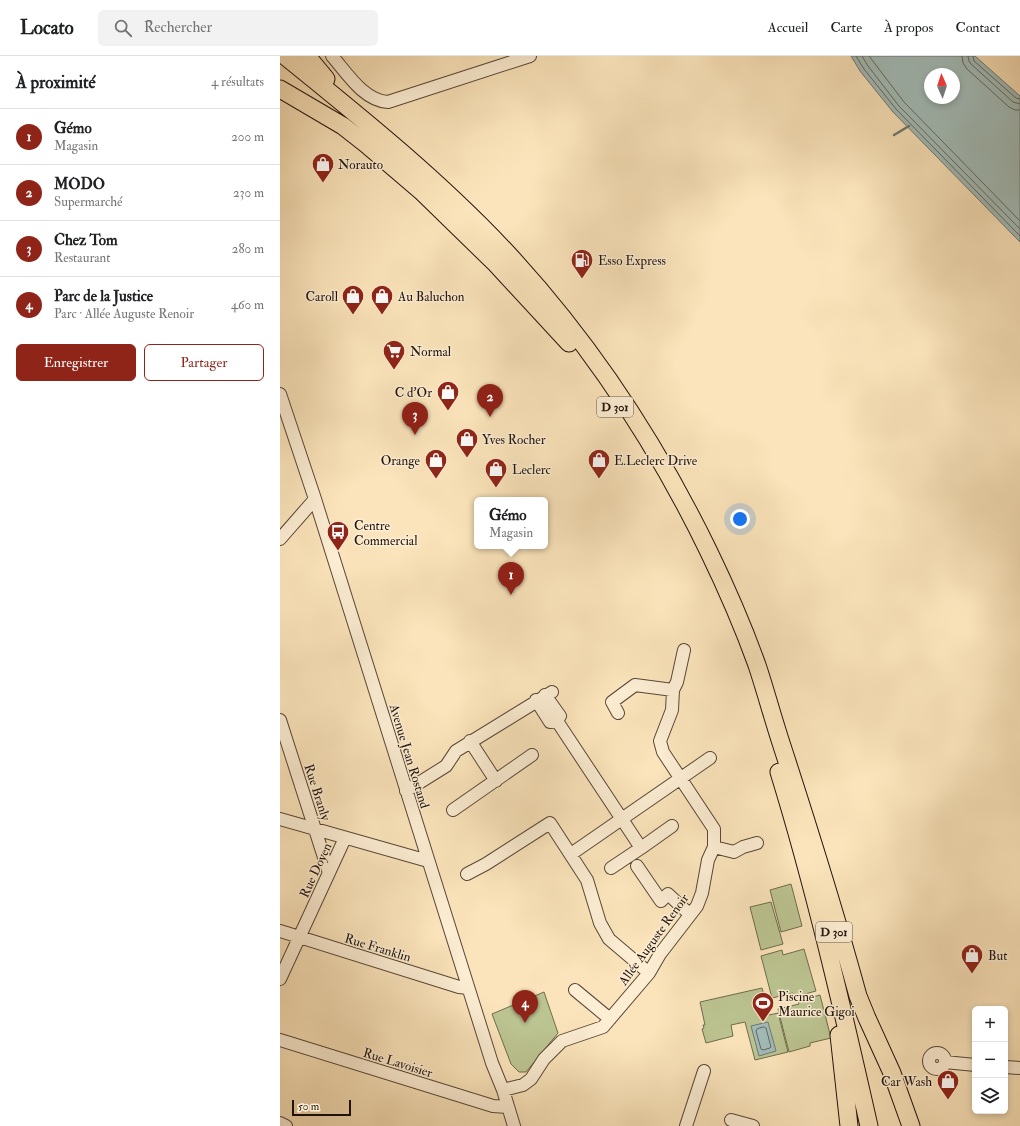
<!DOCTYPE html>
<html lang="fr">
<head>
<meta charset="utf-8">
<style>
  body { margin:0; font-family:"IM FELL Double Pica",serif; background:#f2f2f2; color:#202124 }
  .controls { position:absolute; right:12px; bottom:12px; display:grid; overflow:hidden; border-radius:6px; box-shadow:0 2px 6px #0003 }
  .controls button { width:36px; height:36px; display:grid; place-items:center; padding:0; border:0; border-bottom:1px solid #e0e0e0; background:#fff; color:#202124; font:20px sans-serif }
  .compass { position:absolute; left:644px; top:12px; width:36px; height:36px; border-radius:50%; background:#fff; box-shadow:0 2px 6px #0003; rotate:357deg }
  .scale { position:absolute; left:12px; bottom:10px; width:59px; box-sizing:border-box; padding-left:4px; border:2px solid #21130b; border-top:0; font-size:11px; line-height:14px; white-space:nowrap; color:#21130b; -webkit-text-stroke:3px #fcedd3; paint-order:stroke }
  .you { position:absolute; left:460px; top:463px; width:14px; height:14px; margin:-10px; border:3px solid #fff; border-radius:50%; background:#1a73e8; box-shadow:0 0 0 6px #1a73e833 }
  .badge { display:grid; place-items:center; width:26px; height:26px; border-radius:50%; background:#8f2418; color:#fff; font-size:13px; font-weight:700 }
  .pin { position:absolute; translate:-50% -33px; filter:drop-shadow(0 1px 2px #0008) }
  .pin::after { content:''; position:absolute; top:21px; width:14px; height:12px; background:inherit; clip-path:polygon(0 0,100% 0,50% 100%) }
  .popup { position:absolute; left:194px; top:441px; width:74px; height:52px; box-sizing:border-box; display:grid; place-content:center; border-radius:6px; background:#fff; filter:drop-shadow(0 1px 3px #0005); font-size:13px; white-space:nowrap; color:#757577 }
  .popup b { font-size:15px; color:#202124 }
  .popup::after { content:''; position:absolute; left:50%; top:100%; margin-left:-8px; border:8px solid transparent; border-top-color:#fff }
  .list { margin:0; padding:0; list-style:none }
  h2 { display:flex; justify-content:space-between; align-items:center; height:52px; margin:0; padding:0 16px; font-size:17px }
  h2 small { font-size:13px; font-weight:400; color:#757577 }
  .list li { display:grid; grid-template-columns:26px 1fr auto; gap:12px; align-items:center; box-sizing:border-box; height:56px; padding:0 16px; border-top:1px solid #e0e0e0 }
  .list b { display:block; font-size:15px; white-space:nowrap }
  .list p { margin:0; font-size:13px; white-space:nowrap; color:#757577 }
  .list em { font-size:13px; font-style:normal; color:#757577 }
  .actions { display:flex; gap:8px; padding:12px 16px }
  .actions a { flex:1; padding:9px 0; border:1px solid #8f2418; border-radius:6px; text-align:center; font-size:14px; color:#8f2418 }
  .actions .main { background:#8f2418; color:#fff }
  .icon { flex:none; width:22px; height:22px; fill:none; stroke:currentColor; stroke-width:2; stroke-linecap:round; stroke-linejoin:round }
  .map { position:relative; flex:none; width:740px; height:1070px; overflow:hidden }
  header { display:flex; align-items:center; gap:24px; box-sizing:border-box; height:56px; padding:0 20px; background:#fff; border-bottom:1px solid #e0e0e0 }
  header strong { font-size:19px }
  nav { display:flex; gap:22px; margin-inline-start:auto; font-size:14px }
  .search { width:280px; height:36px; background:#f2f2f2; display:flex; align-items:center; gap:10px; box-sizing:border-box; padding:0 14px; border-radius:6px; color:#757577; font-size:15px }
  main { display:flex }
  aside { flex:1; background:#fff }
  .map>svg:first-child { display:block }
  .green { fill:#bcc592; stroke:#6e6c4e }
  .water { fill:#a2bcb9; stroke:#6e7873; fill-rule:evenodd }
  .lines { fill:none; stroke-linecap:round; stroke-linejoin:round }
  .shore { stroke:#626862; stroke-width:1 }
  .stream { stroke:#6e7873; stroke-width:2.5 }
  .minor-casing { stroke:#584737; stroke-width:14 }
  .highway-casing { stroke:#21130b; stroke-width:19 }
  .minor { stroke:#fcedd3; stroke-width:12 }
  .highway { stroke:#fbe4bb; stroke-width:17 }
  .labels { text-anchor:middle; stroke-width:3; stroke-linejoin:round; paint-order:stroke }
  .shield { fill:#fcedd3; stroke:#635447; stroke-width:1 }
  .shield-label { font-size:12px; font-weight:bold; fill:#21130b }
  .poi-label { font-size:13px; fill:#21130b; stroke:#fcedd3; text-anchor:start }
  .street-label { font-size:13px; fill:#21130b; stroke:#fcedd3 }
</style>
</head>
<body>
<header>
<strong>Locato</strong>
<div class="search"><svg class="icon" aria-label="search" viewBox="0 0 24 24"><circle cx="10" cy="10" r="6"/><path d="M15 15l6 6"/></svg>Rechercher</div>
<nav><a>Accueil</a><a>Carte</a><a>À propos</a><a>Contact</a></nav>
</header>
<main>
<aside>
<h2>À proximité<small>4 résultats</small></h2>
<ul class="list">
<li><span class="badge">1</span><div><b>Gémo</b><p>Magasin</p></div><em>200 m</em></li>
<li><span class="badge">2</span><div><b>MODO</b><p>Supermarché</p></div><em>230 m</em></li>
<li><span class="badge">3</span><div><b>Chez Tom</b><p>Restaurant</p></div><em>280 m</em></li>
<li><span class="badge">4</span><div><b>Parc de la Justice</b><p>Parc · Allée Auguste Renoir</p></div><em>460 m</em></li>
</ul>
<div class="actions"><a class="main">Enregistrer</a><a>Partager</a></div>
</aside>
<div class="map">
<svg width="740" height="1070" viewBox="0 0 740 1070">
  <rect width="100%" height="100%" fill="#fbe4bb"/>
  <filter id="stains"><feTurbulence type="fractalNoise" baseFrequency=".005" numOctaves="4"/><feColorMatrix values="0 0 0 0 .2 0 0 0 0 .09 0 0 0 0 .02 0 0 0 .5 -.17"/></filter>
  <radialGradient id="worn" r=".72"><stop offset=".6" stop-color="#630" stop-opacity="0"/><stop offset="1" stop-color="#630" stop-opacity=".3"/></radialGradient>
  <path class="green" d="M511 828 522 870 501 876 490 834Z
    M491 846 503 888 481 894 470 851Z
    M524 893 536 935 514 941 513 937 492 942 481 900 502 894 503 899Z
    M482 932 489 959 498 957 508 996 475 1004 465 966 451 969 453 980 426 987 422 973 424 972 423 969H425L420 946Z
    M264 936 278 977 246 1016H239L231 1008 212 958Z
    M540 939 551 982 530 987V990L509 996 498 953 519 948 518 945Z"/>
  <path class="water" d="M571 0H695L740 40V186L613 56 580 15ZM650 18H674V42H650Z
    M488 966 496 995 479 1000 471 970Z"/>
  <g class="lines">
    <path class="shore" d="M576 0 584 13 616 53 740 180
      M582 0 588 10 619 50 740 173
      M589 0 624 46 740 165
      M682 0 683 7 687 13 729 51 735 54H740
      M688 0 689 5 691 8 733 46 740 48
      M693 0 694 5 736 42 740 43
      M484 971 486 972 491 991 490 992 483 994 481 993 476 975 477 973Z"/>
    <path class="stream" d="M614 79 629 70"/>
    <g class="minor-casing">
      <path id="minor" d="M52 0C67 17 84 45 108 46L250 0
        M0 338 35 443 212 1007 223 1034 234 1070
        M0 483 35 443
        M265 639 280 660 277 665 361 792 331 812
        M256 644 270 666 277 665
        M338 657 332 646 355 629 393 634
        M0 664 49 817
        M190 685 216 725
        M126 735 166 710 176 695 272 636
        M173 754 252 699
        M0 763 148 805
        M434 791 454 796 463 791 477 787
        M361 792 392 770
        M291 798 430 702
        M357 810 381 845 388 838 405 854 411 857
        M187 818 206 808 270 767 307 824 320 867 329 883 369 917
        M0 875 179 931 188 932
        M0 923 65 782
        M295 934 330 963
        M0 984 213 1050 228 1051
        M649 1005a8 8 0 1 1 16 0a8 8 0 1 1-16 0Z
        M665 1006 695 1009
        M725 1011 740 1012
        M223 1034 243 1029 251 1023 264 1003 282 985 323 971 369 917 380 898 417 850 422 837 428 804 434 791V773L383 696 380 685 392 654 393 634 397 626 404 594
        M451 1064 473 1070
        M0 1067 6 1070
        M406 1070 424 1015"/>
    </g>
    <g class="highway-casing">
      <path id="highway" d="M5 0C83 63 161 126 229 199 310 287 376 387 428 494 446 531 463 570 477 609 486 636 493 663 502 690 529 773 555 856 578 940L587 962 612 1017 631 1070
        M27 0 46 23
        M0 33 63 70 86 88 141 135 216 208 289 287
        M499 716C535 833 562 951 589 1070
        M559 979 569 1070"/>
    </g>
    <use href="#minor" class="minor"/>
    <use href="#highway" class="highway"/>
  </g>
  <defs>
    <g id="shop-pin" transform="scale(1.15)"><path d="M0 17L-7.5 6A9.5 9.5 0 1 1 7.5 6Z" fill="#8f2418" stroke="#fcedd3"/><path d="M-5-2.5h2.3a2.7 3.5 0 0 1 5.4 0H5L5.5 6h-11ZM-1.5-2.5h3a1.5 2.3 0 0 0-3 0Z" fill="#fff"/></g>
    <g id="fuel-pin" transform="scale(1.15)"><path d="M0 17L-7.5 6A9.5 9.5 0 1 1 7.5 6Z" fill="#8f2418" stroke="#fcedd3"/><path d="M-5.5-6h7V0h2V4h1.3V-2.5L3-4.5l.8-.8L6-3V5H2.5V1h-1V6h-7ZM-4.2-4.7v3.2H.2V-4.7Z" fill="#fff"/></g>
    <g id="supermarket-pin" transform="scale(1.15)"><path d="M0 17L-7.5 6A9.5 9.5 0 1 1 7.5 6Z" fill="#8f2418" stroke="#fcedd3"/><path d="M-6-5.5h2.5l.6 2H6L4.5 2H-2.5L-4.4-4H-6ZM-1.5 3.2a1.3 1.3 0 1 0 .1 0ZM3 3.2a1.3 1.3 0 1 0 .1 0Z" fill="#fff"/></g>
    <g id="bus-pin" transform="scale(1.15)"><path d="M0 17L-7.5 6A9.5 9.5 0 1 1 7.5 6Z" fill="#8f2418" stroke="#fcedd3"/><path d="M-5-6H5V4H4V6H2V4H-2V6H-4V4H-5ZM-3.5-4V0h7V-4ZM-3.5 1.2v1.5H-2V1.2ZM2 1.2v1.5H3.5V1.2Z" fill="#fff"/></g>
    <g id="stadium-pin" transform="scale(1.15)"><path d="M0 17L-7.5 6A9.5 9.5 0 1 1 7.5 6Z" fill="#8f2418" stroke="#fcedd3"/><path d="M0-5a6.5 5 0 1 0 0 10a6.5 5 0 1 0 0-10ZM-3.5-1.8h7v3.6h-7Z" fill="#fff"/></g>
  </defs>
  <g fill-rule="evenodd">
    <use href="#shop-pin" x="43" y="108"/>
    <use href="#fuel-pin" x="302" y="204"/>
    <use href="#shop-pin" x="73" y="240"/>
    <use href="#shop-pin" x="102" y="240"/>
    <use href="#supermarket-pin" x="114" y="295"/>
    <use href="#shop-pin" x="168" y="336"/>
    <use href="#shop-pin" x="187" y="383"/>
    <use href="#shop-pin" x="156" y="404"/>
    <use href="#shop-pin" x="319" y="404"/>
    <use href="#shop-pin" x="216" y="413"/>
    <use href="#bus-pin" x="58" y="476"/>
    <use href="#shop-pin" x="692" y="899"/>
    <use href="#stadium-pin" x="483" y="947"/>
    <use href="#shop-pin" x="668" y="1025"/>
  </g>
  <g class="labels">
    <g class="shield">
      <rect x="317" y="341" width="36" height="20" rx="3"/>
      <rect x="536" y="866" width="36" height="20" rx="3"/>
    </g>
    <g class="shield-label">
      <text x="335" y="355">D 301</text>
      <text x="554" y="880">D 301</text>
    </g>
    <g class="poi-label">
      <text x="58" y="113">Norauto</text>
      <text x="318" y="209">Esso Express</text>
      <text x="58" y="245" text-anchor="end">Caroll</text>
      <text x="118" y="245">Au Baluchon</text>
      <text x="130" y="300">Normal</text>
      <text x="152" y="341" text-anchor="end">C d'Or</text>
      <text x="202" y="388">Yves Rocher</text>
      <text x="140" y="409" text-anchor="end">Orange</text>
      <text x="334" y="409">E.Leclerc Drive</text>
      <text x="232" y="418">Leclerc</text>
      <text x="74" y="474">Centre<tspan x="74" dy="15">Commercial</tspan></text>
      <text x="708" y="904">But</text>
      <text x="498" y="945">Piscine<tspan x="498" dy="15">Maurice Gigoi</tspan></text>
      <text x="652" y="1030" text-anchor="end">Car Wash</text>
    </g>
    <g class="street-label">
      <text transform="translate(130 700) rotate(73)" y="5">Avenue Jean Rostand</text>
      <text transform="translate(38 736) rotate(72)" y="5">Rue Branly</text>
      <text transform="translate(35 814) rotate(-65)" y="5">Rue Doyen</text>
      <text transform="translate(373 883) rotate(-54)" y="5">Allée Auguste Renoir</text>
      <text transform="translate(98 891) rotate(17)" y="5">Rue Franklin</text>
      <text transform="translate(118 1006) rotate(17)" y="5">Rue Lavoisier</text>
    </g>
  </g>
  <rect width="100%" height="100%" filter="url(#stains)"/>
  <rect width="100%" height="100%" fill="url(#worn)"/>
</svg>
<div class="controls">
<button>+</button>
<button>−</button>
<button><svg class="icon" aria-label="layers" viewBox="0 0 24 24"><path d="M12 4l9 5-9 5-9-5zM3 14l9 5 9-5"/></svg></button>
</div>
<svg class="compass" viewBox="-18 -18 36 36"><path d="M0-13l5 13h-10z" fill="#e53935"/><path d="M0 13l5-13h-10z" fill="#757577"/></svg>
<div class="scale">50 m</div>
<div class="you"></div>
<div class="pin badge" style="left:231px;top:539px">1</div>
<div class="popup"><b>Gémo</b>Magasin</div>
<div class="pin badge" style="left:210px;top:361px">2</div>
<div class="pin badge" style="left:135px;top:379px">3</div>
<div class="pin badge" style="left:245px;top:967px">4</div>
</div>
</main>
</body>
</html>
